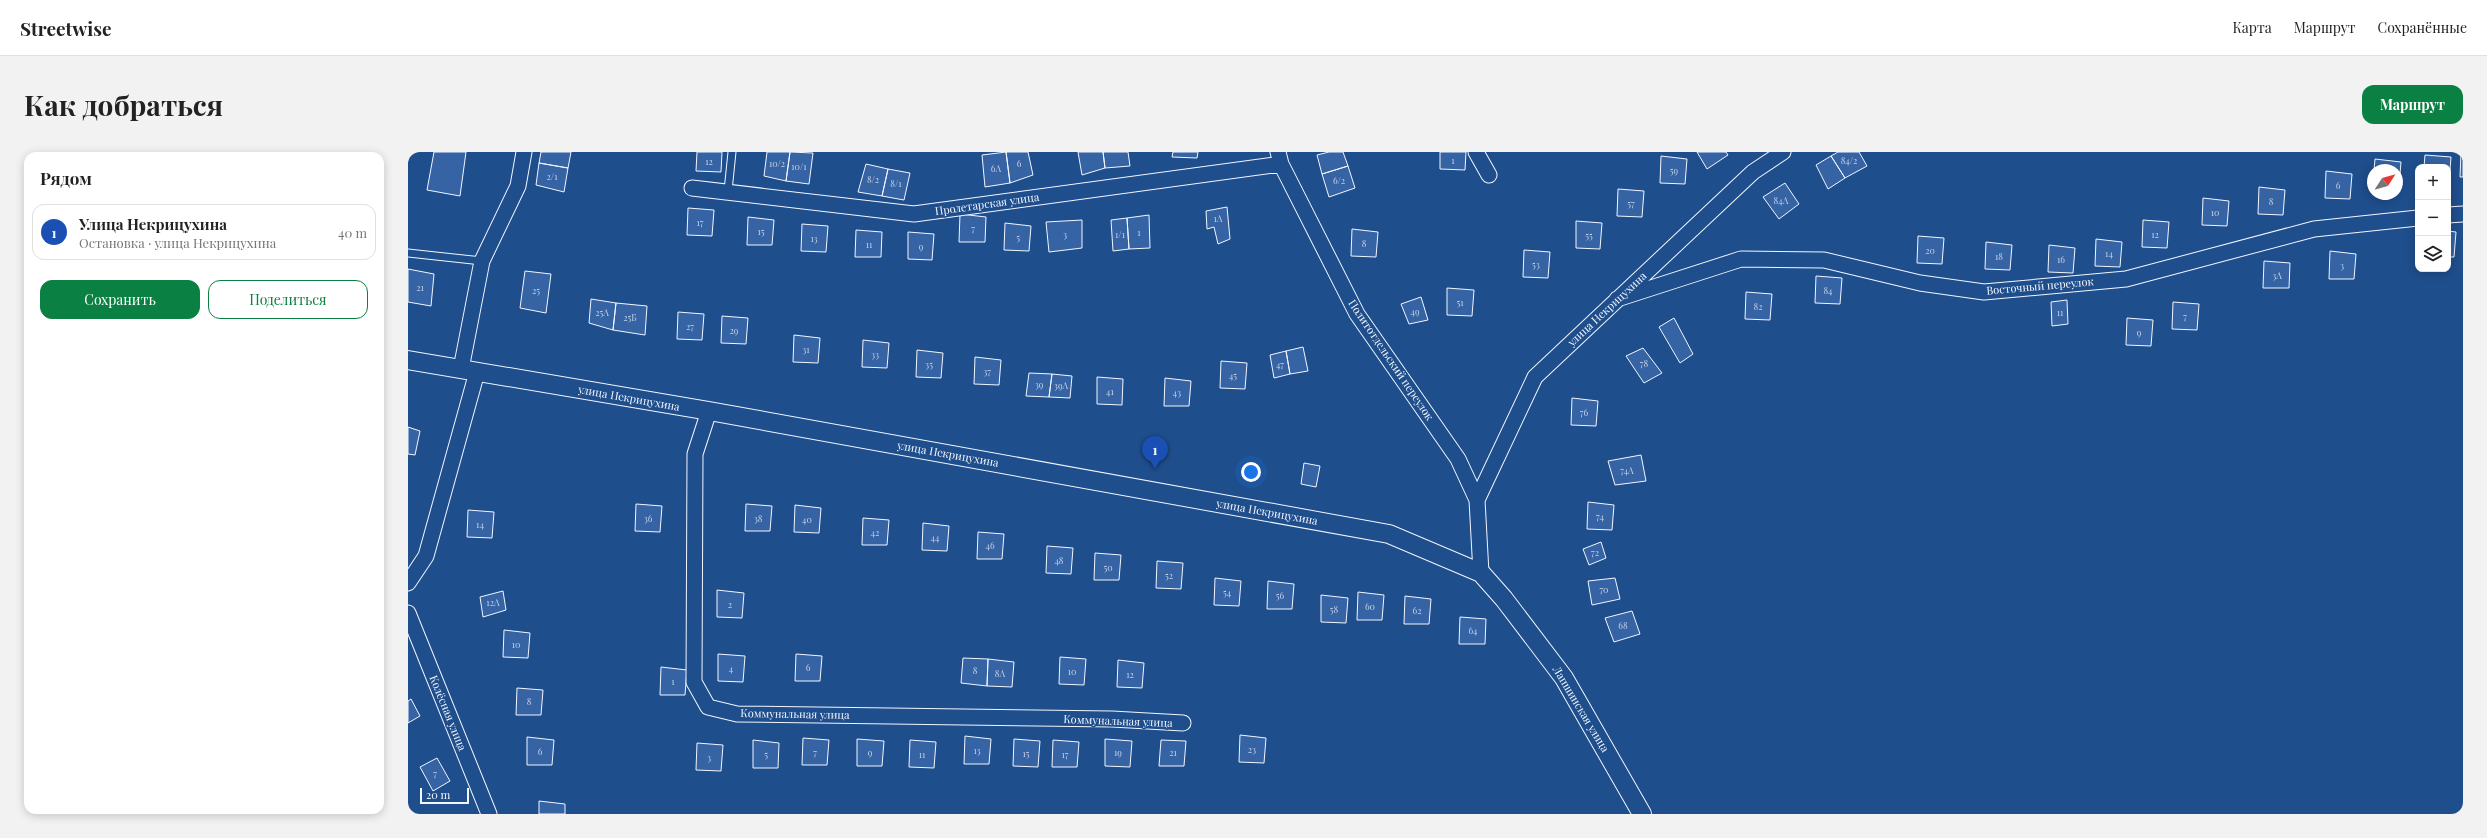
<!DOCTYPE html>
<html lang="ru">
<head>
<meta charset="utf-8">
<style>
  body { margin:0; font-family:"Playfair Display",serif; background:#f2f2f2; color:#222 }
  .controls { position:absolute; right:12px; top:12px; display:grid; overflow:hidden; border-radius:8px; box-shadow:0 2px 10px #0003 }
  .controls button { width:36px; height:36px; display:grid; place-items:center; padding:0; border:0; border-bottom:1px solid #e0e0e0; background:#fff; color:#222; font:20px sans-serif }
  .compass { position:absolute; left:1959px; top:12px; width:36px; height:36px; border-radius:50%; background:#fff; box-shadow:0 2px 10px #0003; rotate:54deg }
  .scale { position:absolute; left:12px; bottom:10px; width:49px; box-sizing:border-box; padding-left:4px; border:2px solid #f2f6ff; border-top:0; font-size:11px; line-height:14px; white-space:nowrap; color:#f2f6ff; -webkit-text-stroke:3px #1f4e8c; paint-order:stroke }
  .you { position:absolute; left:843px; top:320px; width:14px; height:14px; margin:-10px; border:3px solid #fff; border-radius:50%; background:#1a73e8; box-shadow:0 0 0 6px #1a73e833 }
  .badge { display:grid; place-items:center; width:26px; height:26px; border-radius:50%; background:#0b8043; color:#fff; font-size:13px; font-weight:700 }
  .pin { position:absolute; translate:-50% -33px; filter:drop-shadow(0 1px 2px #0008) }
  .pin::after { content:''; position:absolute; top:21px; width:14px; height:12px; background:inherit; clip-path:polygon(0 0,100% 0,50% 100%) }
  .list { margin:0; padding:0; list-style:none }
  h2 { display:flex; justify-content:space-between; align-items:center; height:52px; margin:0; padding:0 16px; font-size:17px }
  h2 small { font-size:13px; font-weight:400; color:#767676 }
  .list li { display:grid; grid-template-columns:26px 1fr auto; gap:12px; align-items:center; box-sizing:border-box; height:56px; margin:0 8px 8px; padding:0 8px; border:1px solid #e0e0e0; border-radius:12px }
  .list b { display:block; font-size:15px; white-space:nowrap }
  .list p { margin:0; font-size:13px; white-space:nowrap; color:#767676 }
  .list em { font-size:13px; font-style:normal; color:#767676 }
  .actions { display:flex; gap:8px; padding:12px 16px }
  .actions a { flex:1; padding:9px 0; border:1px solid #0b8043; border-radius:12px; text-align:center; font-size:14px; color:#0b8043 }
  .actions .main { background:#0b8043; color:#fff }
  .icon { flex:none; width:22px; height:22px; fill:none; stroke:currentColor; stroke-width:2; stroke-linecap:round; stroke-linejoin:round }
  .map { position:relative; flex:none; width:2055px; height:662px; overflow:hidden; border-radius:12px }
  header { display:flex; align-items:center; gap:24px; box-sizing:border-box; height:56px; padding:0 20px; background:#fff; border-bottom:1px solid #e0e0e0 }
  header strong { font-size:19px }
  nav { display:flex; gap:22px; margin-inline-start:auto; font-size:14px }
  .intro { display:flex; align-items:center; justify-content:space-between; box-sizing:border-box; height:96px; padding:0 24px }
  h1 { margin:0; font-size:28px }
  .button { padding:10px 18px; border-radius:12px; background:#0b8043; color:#fff; font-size:14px; font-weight:700 }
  main { display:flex; gap:24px; padding:0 24px }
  aside { flex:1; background:#fff; border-radius:12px; box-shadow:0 2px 10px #0003 }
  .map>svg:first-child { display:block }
  .building { fill:#3563a3; stroke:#f2f6ff }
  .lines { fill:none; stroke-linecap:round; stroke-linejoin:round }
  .service-casing { stroke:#f2f6ff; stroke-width:9 }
  .minor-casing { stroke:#f2f6ff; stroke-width:17 }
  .tertiary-casing { stroke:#f2f6ff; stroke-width:20 }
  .service { stroke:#1f4e8c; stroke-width:7 }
  .minor { stroke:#1f4e8c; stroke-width:15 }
  .tertiary { stroke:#1f4e8c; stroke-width:18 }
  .labels { text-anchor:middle; stroke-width:3; stroke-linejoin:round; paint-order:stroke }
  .number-label { font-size:9px; fill:#c3d1e8 }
  .street-label { font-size:11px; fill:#f2f6ff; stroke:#1f4e8c }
</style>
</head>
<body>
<header>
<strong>Streetwise</strong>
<nav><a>Карта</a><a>Маршрут</a><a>Сохранённые</a></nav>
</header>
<div class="intro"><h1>Как добраться</h1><a class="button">Маршрут</a></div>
<main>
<aside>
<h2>Рядом<small></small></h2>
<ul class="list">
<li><span class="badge" style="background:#1a4fb4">1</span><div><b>Улица Некрицухина</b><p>Остановка · улица Некрицухина</p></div><em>40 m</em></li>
</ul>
<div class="actions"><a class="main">Сохранить</a><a>Поделиться</a></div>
</aside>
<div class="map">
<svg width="2055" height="662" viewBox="0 0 2055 662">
  <rect width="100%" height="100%" fill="#1f4e8c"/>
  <path class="building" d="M26 0H58L52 44 19 38Z
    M133 0H163L160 16 131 11Z
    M289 0H314L313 20 288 19Z
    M359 0H382L378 29 356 24Z
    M382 0 405 1 401 32 378 29Z
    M598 0 602 31 577 35 574 3Z
    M598 0H620L625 23 602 31Z
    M670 0H695L697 16 674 23Z
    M695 0H720L722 14 697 16Z
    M765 0H790L789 6 764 5Z
    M921 0H935L940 14 914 22 909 3Z
    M1032 0H1058L1057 18 1032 17Z
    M1289 0H1318L1320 3 1299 17Z
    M1430 0H1451L1459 14 1437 26 1423 4Z
    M2053 0H2055V25H2052Z
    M2017 3 2043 5 2041 31 2040 15H2016Z
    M1253 4 1279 7 1277 32 1252 31Z
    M1423 4 1437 26 1420 37 1408 13Z
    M1967 7 1993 10 1991 35H1989V18H1966Z
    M131 11 160 16 156 40 128 33Z
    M458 12 480 17 474 44 450 40Z
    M940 14 947 36 921 45 914 22Z
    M480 17 502 21 496 48 474 44Z
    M1918 19 1944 22 1942 47 1917 46Z
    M1377 31 1391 52 1371 67 1355 45Z
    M1851 35 1877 38 1875 63 1850 62Z
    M1210 37 1236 39 1234 65 1209 64Z
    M1795 46 1821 49 1819 74 1794 73Z
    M819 55 822 87 810 92 806 75 799 77 798 59Z
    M280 56 306 58 304 84 279 83Z
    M552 62 578 65 577 90H551Z
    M741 63 742 96 721 97 719 66Z
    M340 65 366 68 364 93H339Z
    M719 66 721 97 705 99 703 68Z
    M674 68V96L641 100 638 70Z
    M1735 68 1761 70 1759 96 1734 95Z
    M1168 69 1194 71 1192 97 1168 96Z
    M597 71 623 74 621 99 596 98Z
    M394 72 420 74 418 100 393 99Z
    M944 77 970 80 968 105 943 104Z
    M448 78 474 80 473 105H447Z
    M2040 79 2048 80 2046 105H2040Z
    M500 80 526 82 524 108 500 107Z
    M1510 84 1536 86 1534 112 1509 111Z
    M1688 87 1714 90 1712 115 1687 114Z
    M1578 90 1604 93 1602 118 1577 117Z
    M1641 93 1667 96 1665 121 1640 120Z
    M1116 98 1142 100 1140 126 1115 125Z
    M1922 99 1948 102 1946 127H1921Z
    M1856 109 1882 111 1881 136H1855Z
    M0 117 26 122 23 154 0 150Z
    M117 119 143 122 138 161 112 156Z
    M1408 124 1434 126 1432 152 1407 151Z
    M1039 136 1066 138 1064 164 1039 163Z
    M1338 140 1364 142 1362 168 1337 167Z
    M1013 145 1020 168 1001 172 993 152Z
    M183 147 208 151 205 178 181 171Z
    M1659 148 1660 172 1644 174 1643 150Z
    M1765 150 1791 152 1789 178 1764 177Z
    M208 151 239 154 237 183 205 178Z
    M270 160 296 162 294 188 269 187Z
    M314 164 340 166 338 192 313 191Z
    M1266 166 1285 202 1272 211 1251 175Z
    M1719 166 1745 168 1743 194 1718 193Z
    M386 183 412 186 410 211 385 210Z
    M455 188 481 191 479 216 454 215Z
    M895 195 900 219 882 222 878 199Z
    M1235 196 1254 221 1236 231 1218 204Z
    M509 198 535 201 533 226 508 225Z
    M878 199 882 222 866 226 862 203Z
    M567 205 593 208 591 233 566 232Z
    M813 209 839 211 837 237 812 236Z
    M621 221 644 222 641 245 618 244Z
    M644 222 664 224 662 246 641 245Z
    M689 225 715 227 714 253 689 252Z
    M757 226 783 229 781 254H756Z
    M1164 246 1190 249 1188 274 1163 273Z
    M0 275 12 279 7 303 0 302Z
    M1233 303 1238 329 1207 333 1200 309Z
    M896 311 912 314 908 335 893 332Z
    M1180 350 1206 353 1204 378 1179 377Z
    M228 352 254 354 252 380 227 379Z
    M338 352 364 354 362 379H337Z
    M387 353 413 356 411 381 386 380Z
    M60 358 86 360 84 386 59 385Z
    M455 366 481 368 479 393H454Z
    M515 371 541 374 539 399 514 398Z
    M570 380 596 382 594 407H569Z
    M1193 390 1198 406 1181 413 1175 397Z
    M639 394 665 396 663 422 638 421Z
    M687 401 713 403 711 428H686Z
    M749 409 775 411 773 437 748 436Z
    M807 426 833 429 831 454 806 453Z
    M1207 426 1212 447 1184 453 1180 429Z
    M860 429 886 432 884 457H859Z
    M309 438 336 441 334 466 309 465Z
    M95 439 98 458 75 465 72 445Z
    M950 440 976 443 974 468H949Z
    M913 443 940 446 938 471 913 470Z
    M997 444 1023 447 1021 472H996Z
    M1224 459 1232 482 1206 490 1197 466Z
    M1052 465 1078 467 1077 492H1051Z
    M96 478 122 481 120 506 95 505Z
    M310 502 337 504 335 530 310 529Z
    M388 502 414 504 412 529H387Z
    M652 505 678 507 676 533 651 532Z
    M555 506 580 507 579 534 553 531Z
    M580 507 606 510 604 535 579 534Z
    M710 508 736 511 734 536 709 535Z
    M253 515 279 518 277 543H252Z
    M109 536 135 538 133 563H108Z
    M3 547 12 564 0 571V549Z
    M832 583 858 586 856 611 831 610Z
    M557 584 583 587 581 612H556Z
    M119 585 146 588 144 613H119Z
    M395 586 421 588 419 613H394Z
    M449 587 476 589 474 614H449Z
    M606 587 632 589 630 615 605 614Z
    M697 587 724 589 722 615 697 614Z
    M345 588 371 591 370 616H345Z
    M502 588 528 590 526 616 501 615Z
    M645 588 671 590 669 615H644Z
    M753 588 778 589 776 614H751Z
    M289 591 315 593 313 619 288 618Z
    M29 606 42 629 25 639 12 615Z
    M131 649 157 652V662H131Z"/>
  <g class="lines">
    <g class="service-casing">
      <path id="service" d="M320 39 324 0
        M0 101 74 109"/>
    </g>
    <g class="minor-casing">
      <path id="minor" d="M870 0 873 12 949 162 1050 307 1069 348 1073 421
        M1068 0 1081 23
        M284 36 506 62 873 12
        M2040 63 2055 62
        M1209 147 1333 107 1416 108 1512 131 1576 140 1718 127 1906 77 2010 66
        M53 217 74 109 110 34 116 0
        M301 259 287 302 286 530 300 555 329 562 704 567 775 571
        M1069 348 1127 225 1345 20 1375 0
        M0 431 18 404 69 220
        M0 461 81 662"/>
    </g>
    <g class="tertiary-casing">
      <path id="tertiary" d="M0 208 301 259 981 382 1073 421 1096 447 1156 526 1234 662"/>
    </g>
    <use href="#service" class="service"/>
    <use href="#minor" class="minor"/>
    <use href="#tertiary" class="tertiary"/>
  </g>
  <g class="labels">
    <g class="number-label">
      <text x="1045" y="12">1</text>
      <text x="1441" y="12">84/2</text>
      <text x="301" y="13">12</text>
      <text x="369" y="15">10/2</text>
      <text x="611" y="15">6</text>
      <text x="391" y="18">10/1</text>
      <text x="588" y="20">6А</text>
      <text x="1266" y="22">59</text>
      <text x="144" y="28">2/1</text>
      <text x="465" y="31">8/2</text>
      <text x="931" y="32">6/2</text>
      <text x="488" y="35">8/1</text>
      <text x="1930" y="37">6</text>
      <text x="1373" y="52">84А</text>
      <text x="1863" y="53">8</text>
      <text x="1223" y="55">57</text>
      <text x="1807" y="64">10</text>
      <text x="810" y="70">1А</text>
      <text x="292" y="74">17</text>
      <text x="565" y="80">7</text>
      <text x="353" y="83">15</text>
      <text x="731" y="84">1</text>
      <text x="657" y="86">3</text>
      <text x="712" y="86">1/1</text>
      <text x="1747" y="86">12</text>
      <text x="1181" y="87">55</text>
      <text x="610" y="89">5</text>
      <text x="406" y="90">13</text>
      <text x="956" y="95">8</text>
      <text x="461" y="96">11</text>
      <text x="513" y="98">9</text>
      <text x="1522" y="102">20</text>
      <text x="1701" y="105">14</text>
      <text x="1591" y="108">18</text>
      <text x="1653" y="111">16</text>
      <text x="1128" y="116">53</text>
      <text x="1934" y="117">3</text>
      <text x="1869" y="127">3А</text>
      <text x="12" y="139">21</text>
      <text x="128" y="142">25</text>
      <text x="1420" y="142">84</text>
      <text x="1052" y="154">51</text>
      <text x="1350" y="158">82</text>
      <text x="1007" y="163">49</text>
      <text x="194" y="164">25А</text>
      <text x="1652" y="164">11</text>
      <text x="1777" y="168">7</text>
      <text x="222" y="169">25Б</text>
      <text x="282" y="178">27</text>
      <text x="326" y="182">29</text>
      <text x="1731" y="184">9</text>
      <text x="398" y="201">31</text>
      <text x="467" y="206">33</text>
      <text x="1236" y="215">78</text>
      <text x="521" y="216">35</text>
      <text x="872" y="216">47</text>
      <text x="579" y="223">37</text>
      <text x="825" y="227">45</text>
      <text x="631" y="236">39</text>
      <text x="653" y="237">39А</text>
      <text x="702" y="243">41</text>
      <text x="769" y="244">43</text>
      <text x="1176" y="264">76</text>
      <text x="1219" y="322">74А</text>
      <text x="1192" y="368">74</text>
      <text x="240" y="370">36</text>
      <text x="350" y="370">38</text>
      <text x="399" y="371">40</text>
      <text x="72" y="376">14</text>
      <text x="467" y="384">42</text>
      <text x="527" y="389">44</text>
      <text x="582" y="397">46</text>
      <text x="1187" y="404">72</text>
      <text x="651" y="412">48</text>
      <text x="700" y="419">50</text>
      <text x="761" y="427">52</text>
      <text x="1196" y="441">70</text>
      <text x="819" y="444">54</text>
      <text x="872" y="447">56</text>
      <text x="85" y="454">12А</text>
      <text x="322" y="456">2</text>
      <text x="962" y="458">60</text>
      <text x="926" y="461">58</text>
      <text x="1009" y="462">62</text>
      <text x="1215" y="477">68</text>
      <text x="1065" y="482">64</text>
      <text x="108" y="496">10</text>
      <text x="400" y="519">6</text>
      <text x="323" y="520">4</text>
      <text x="567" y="522">8</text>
      <text x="664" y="523">10</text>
      <text x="592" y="525">8А</text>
      <text x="722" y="526">12</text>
      <text x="265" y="533">1</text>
      <text x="121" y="553">8</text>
      <text x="844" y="601">23</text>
      <text x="569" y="602">13</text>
      <text x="132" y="603">6</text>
      <text x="407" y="604">7</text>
      <text x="462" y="604">9</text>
      <text x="710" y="604">19</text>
      <text x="765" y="604">21</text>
      <text x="618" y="605">15</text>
      <text x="358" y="606">5</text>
      <text x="514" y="606">11</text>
      <text x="657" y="606">17</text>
      <text x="301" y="609">3</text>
      <text x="27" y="625">7</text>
    </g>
    <g class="street-label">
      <text transform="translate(579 52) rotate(-8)" y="4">Пролетарская улица</text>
      <text transform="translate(1632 134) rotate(-5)" y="4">Восточный переулок</text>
      <text transform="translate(1199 157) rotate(-43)" y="4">улица Некрицухина</text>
      <text transform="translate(983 208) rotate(56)" y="4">Политотдельский переулок</text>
      <text transform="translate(221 246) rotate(10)" y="4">улица Некрицухина</text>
      <text transform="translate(540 302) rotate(10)" y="4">улица Некрицухина</text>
      <text transform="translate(859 360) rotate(10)" y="4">улица Некрицухина</text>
      <text transform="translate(1173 557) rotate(59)" y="4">Лапшинская улица</text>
      <text transform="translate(40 561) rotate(68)" y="4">Колёсная улица</text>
      <text transform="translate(387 562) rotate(1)" y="4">Коммунальная улица</text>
      <text transform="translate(710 569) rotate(2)" y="4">Коммунальная улица</text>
    </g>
  </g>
</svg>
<div class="controls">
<button>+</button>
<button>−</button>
<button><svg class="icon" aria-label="layers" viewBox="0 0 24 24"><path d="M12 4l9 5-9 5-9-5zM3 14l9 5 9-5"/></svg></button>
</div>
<svg class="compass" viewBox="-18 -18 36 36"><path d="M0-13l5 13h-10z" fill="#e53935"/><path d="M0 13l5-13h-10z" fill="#767676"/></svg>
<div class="scale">20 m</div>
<div class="you"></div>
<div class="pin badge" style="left:747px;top:317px;background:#1a4fb4">1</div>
</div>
</main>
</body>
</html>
